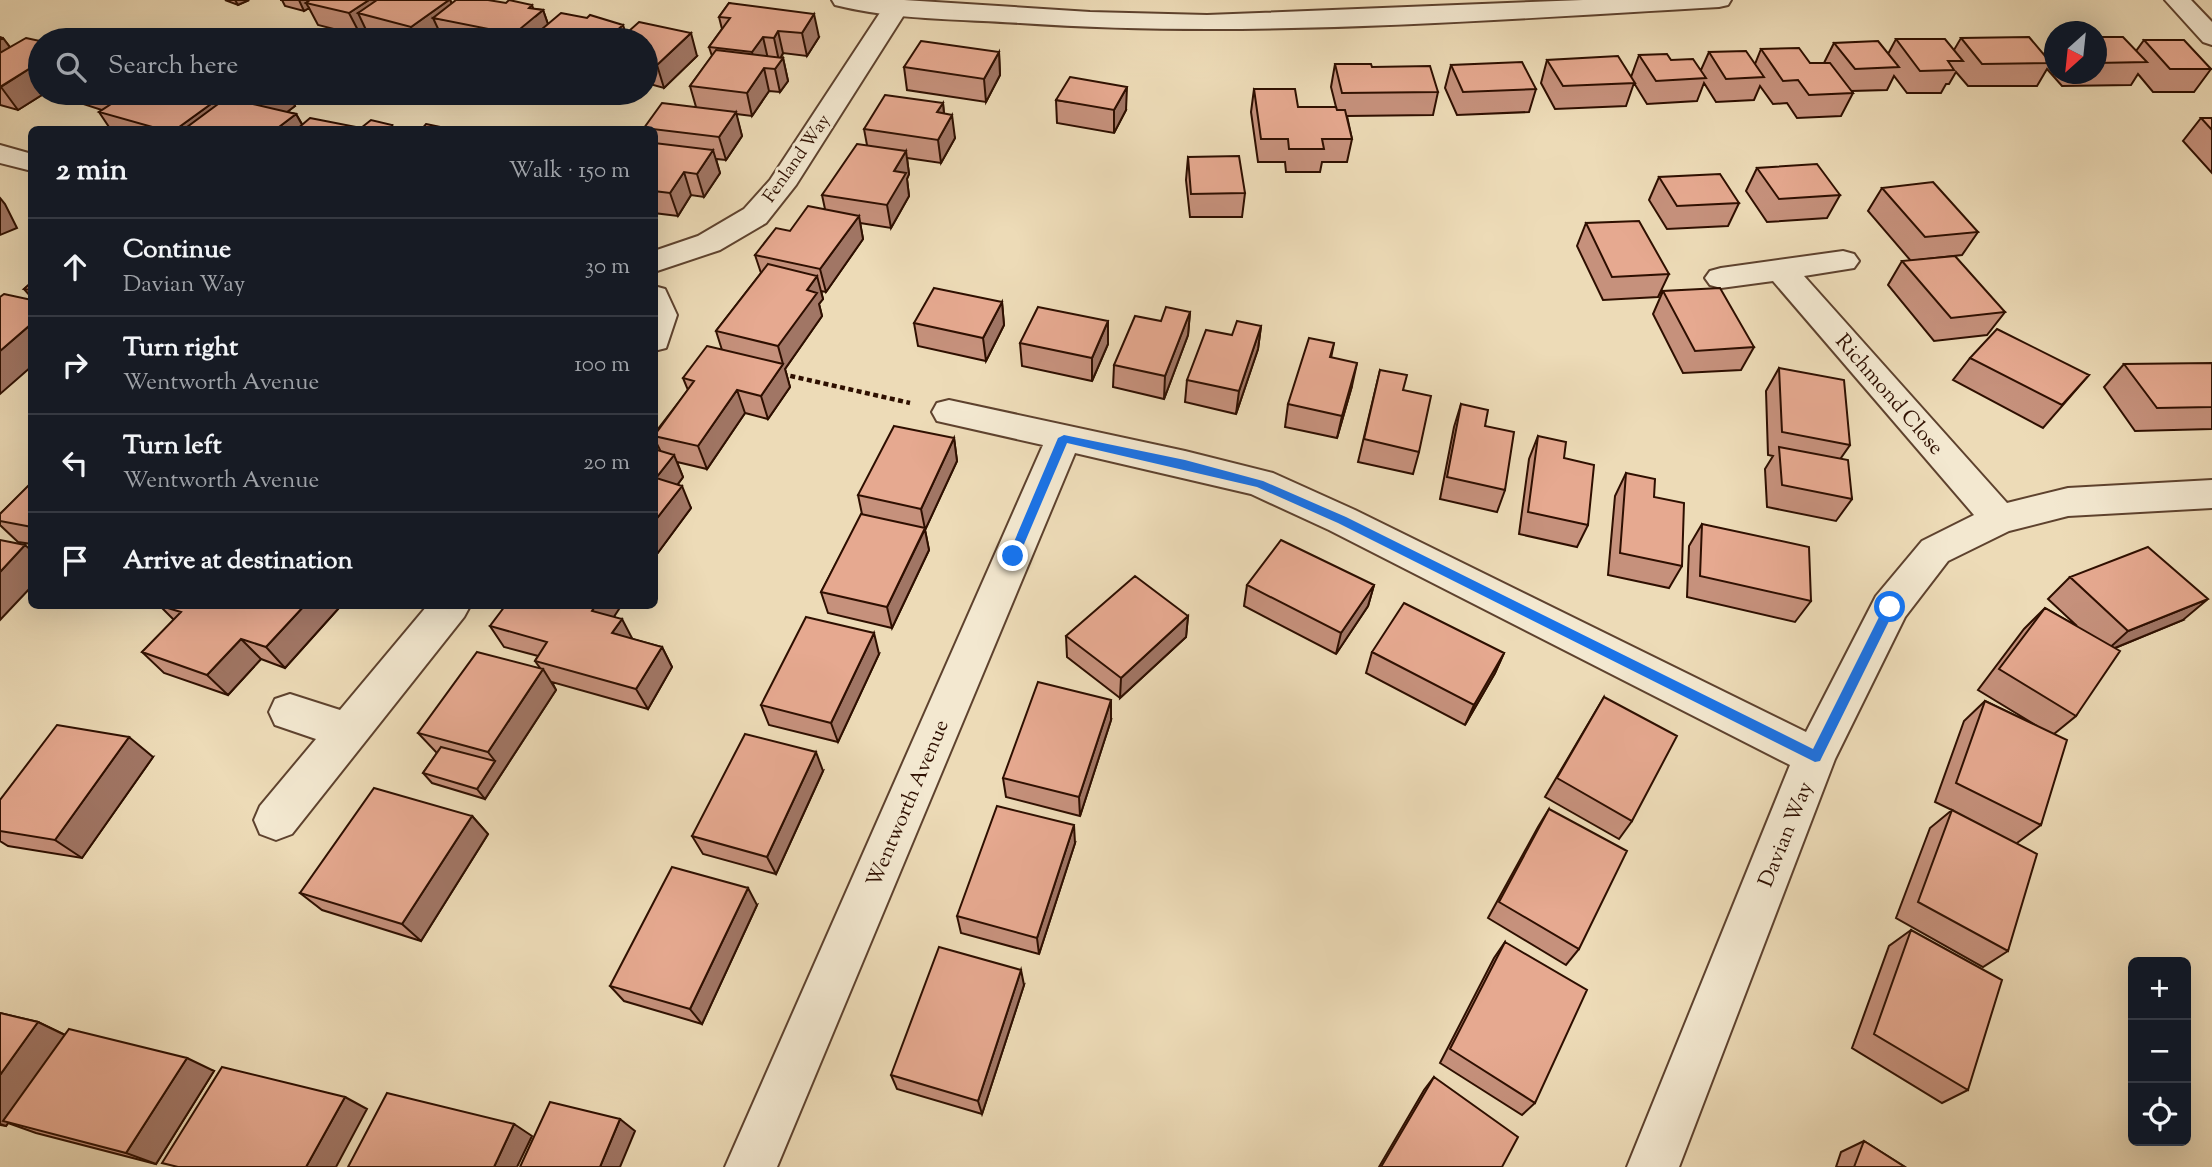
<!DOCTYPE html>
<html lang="en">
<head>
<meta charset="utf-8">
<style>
  body { margin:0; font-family:"Sorts Mill Goudy",serif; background:#242831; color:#f1f3f6 }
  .controls { position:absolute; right:21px; bottom:21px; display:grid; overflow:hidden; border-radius:10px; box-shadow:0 7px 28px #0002 }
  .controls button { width:63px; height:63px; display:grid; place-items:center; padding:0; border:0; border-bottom:2px solid #363941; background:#171b24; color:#f1f3f6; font:35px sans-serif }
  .compass { position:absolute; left:2044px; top:21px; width:63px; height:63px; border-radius:50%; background:#171b24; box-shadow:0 7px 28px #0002; rotate:207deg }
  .stop { position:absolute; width:21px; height:21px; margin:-16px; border:5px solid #1a73e8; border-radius:50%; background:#fff }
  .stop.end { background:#1a73e8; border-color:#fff; box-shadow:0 2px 7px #0008 }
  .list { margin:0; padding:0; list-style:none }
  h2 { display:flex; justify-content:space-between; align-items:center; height:91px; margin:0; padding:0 28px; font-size:30px }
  h2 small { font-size:23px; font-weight:400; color:#9ea1a6 }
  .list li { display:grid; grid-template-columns:46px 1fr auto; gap:21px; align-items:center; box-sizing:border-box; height:98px; padding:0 28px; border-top:2px solid #363941 }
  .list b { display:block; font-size:26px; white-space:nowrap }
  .list p { margin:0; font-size:23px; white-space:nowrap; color:#9ea1a6 }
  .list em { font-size:23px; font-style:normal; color:#9ea1a6 }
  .icon { flex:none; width:38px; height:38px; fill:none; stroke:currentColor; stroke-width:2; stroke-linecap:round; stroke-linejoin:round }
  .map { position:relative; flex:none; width:2212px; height:1167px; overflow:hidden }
  .search { position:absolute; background:#171b24; box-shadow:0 7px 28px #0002; left:28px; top:28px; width:630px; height:77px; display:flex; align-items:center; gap:18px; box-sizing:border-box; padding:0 24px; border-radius:38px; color:#9ea1a6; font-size:26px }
  .panel { position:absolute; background:#171b24; box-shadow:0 7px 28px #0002; left:28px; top:126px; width:630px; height:483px; border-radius:10px }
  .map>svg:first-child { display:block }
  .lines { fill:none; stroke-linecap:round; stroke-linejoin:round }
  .minor-casing { stroke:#5e422e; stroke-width:4 }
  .tertiary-casing { stroke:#5e422e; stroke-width:4 }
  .path { stroke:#2e0f00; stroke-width:4.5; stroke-dasharray:5 3.5; stroke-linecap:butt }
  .minor { fill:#f3e8d0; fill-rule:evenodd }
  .tertiary { fill:#f3e8d0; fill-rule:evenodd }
  .wall { fill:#c6917c; stroke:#2e0f00; stroke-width:2 }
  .shaded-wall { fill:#a17665; stroke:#2e0f00; stroke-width:2 }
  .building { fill:#e6a990; stroke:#2e0f00; stroke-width:2 }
  .route { fill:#1a73e8 }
  .labels { text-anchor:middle; stroke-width:6; stroke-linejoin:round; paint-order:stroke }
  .far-street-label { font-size:18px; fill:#2e0f00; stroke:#f3e8d0 }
  .street-label { font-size:21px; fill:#2e0f00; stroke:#f3e8d0 }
</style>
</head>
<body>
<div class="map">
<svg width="2212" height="1167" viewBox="0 0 2212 1167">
  <rect width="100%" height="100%" fill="#eddbb7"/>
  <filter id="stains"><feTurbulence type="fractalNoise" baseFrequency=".00286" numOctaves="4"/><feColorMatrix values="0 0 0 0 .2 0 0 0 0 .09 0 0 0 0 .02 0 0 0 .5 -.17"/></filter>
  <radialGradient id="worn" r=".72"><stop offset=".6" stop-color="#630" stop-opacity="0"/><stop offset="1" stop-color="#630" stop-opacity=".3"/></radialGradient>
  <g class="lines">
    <g class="minor-casing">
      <path id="minor" d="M898 0 905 2 909 7 796 185 766 223 720 250 654 272V251L698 236 744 209 770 180 887 2Z
        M2165 0H2191L2212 22V45L2203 42Z
        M0 145 32 154V171L0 163Z
        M1843 251 1854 254 1859 261 1854 268 1804 276 2007 503 2068 488 2212 480V508L2068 516 2009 531 1948 561 1905 617 1835 759 1679 1167H1627L1790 765 1329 530 1251 494 1075 453 777 1167H725L1043 445 937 421 932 412 937 403 949 400 1185 451 1273 473 1355 510 1806 732 1876 596 1922 541 1974 515 1773 281 1721 288 1710 285 1705 278 1710 271 1721 268Z
        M654 286 665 289 677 315 666 348 654 351Z
        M427 606H470L464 617 292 834 276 840 260 834 254 820 260 806 316 739 275 725 269 712 275 699 290 694 340 710Z"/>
    </g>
    <g class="tertiary-casing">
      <path id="tertiary" d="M832 0H904L1090 12 1207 15 1583 0H1731L1728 5 1719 7C1486 20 1253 39 1020 23 959 19 894 20 835 5Z"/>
    </g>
    <path class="path" d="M782 374 910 403"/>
    <use href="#minor" class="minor"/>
    <use href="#tertiary" class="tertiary"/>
  </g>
  <path class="wall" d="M225 0H249L238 5Z
    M280 0H450L452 3 533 9 543 10 548 24 626 34 697 56 664 88 646 83V40H443L441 35 434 40H385L369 36 367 32 361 36 318 25 309 8 304 11 285 6 282 0Z
    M729 3 819 37 807 56 783 53 781 58H783L788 81 780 92 769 91 752 116 736 114 742 136 726 160 716 159 720 173 704 197 691 195 678 216 654 213V130H645L644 128 696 107 690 86 712 56 709 47 722 29 719 17Z
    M0 37 3 38 10 47 40 93H45L18 110 0 105Z
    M2096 37 2136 51 2144 40 2211 69 2194 92H2153L2138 74 2131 85 2062 86 2047 69 2037 86H1968L1956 72 1949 84H1946L1941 93H1907L1894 76 1887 90 1852 91 1853 93 1841 116 1797 118 1787 103 1773 104 1760 86 1754 100 1716 102 1704 83 1697 101 1647 104 1634 83 1626 106 1555 109 1541 83 1547 60 1631 77 1639 55 1671 60 1701 70 1709 52 1755 64 1761 49 1810 63H1824L1834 43 1888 54 1896 39 1954 50 1961 38 2044 54 2054 38V74H2096Z
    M999 52 1000 75 986 102 907 90 904 67Z
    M1335 64 1372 67 1438 92 1433 115 1347 116 1352 139 1347 162H1322L1320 172H1286L1285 162H1258L1251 112 1254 89 1298 107H1336L1331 87Z
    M1451 65 1536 89 1529 112 1457 115 1445 88Z
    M72 93H183L215 101 217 104 233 93H287L295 106 287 112 296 114 302 124 361 128 392 125 394 130H111L99 112 102 110 80 103Z
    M1056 100 1126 110 1114 133 1057 123Z
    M943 103 944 113 955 138 941 163 907 158 909 174 907 179 909 196 891 228 860 223 863 239 826 292 821 291 823 299 819 304 822 316 785 369 790 387 768 419 745 413 707 469 677 462 683 477 678 484 691 508 654 558 660 450 654 438V434L688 390 683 378 722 350 716 331 761 273 755 255 790 231 825 209 822 195 867 145 864 129Z
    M2201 118H2212V173L2183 141Z
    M1188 157 1245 193 1242 217H1190L1186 180Z
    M1757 168 1840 195 1827 218 1767 222 1746 191Z
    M1659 177 1739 203 1728 226 1667 229 1649 200Z
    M1882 188 1978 232 1962 255 1918 260 2005 312 1987 335 1934 341 1888 285 1902 261H1911L1868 211Z
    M1586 223 1669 274 1658 297 1603 300 1577 246Z
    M32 282V298L24 289Z
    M1663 291 1754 347 1741 370 1683 373 1653 314Z
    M1002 302 1004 325 986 361 918 346 914 323Z
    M1190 312 1188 335 1164 399 1113 387 1114 365 1161 321Z
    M1108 321V344L1092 381 1022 366 1020 343Z
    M1261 326 1258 349 1236 414 1185 402 1187 380 1232 335Z
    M1334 343 1331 358 1352 386 1337 438 1285 427 1288 404Z
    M1970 358 2089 375 2043 428 1953 380Z
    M2124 364 2212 407V429L2135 431 2104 387Z
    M1779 368 1850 445 1841 458 1852 499 1836 521 1767 507 1765 469 1773 456 1768 455 1766 391Z
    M1380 370 1403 390 1419 452 1413 474 1358 462Z
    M1461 404 1485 426 1505 490 1497 512 1440 499 1454 427Z
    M1538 436 1564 458 1588 525 1577 547 1519 534 1529 459Z
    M954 438 957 461 925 530 929 550 892 628 828 613 821 592 862 514 858 495Z
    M1626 473 1654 497 1682 566 1669 588 1608 575 1615 496Z
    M32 483V544L18 542 0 525V514Z
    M1702 524 1811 601 1795 622 1687 597 1689 546Z
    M2070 577 2183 620 2115 648 2076 716 2054 734 2041 825 2017 843 2008 951 1983 967 1896 918 1930 828 1952 810 1935 802 1964 721 1985 701 2037 726 1978 690 2024 629 2045 608 2077 626 2048 599Z
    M1247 585H1374L1368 606 1336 654 1244 606Z
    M160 606H335L338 609 285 668 261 659 228 695 164 673 142 652 174 620Z
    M614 616 632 639 662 647 672 667 648 709 552 682 556 690 485 799 432 783 423 773 437 753 418 733 540 668 535 661 538 656 504 647 490 626Z
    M1188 616 1186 637 1120 698 1067 657 1066 636Z
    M1372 652 1504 653 1495 673 1465 725 1366 673Z
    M879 654 838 742 769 725 761 705Z
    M1604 697 1632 821 1619 839 1545 797Z
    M1111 720 1080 816 1006 797 1003 778Z
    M153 757 82 858 8 846 0 841V800Z
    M823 771 776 874 703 854 692 836Z
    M1549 809 1579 949 1566 965 1488 918 1538 827Z
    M472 816 488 834 421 941 322 910 300 893Z
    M1075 843 1039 954 961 933 957 916Z
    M757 905 702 1024 624 1001 610 986Z
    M1911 930 1968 1090 1942 1103 1852 1048 1889 946Z
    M1505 942 1535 1103 1522 1115 1440 1063 1494 958Z
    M1024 985 982 1114 897 1089 891 1075Z
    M0 1013 38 1022 65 1035 214 1071 156 1164 36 1133 8 1123 6 1126 0 1125Z
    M1434 1077 1502 1167H1379L1424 1090Z
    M1864 1141 1905 1167H1836L1841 1152Z"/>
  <path class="shaded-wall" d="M235 0H249L238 5Z
    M299 0H307L308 3H306L309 8 304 11Z
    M369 0H410L358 13 367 32 361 36 349 13Z
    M449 0H450L460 22 433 18 441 35 434 40H417L411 27Z
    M532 5 536 16 543 10 551 33 543 40H517L514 34 529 8Z
    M814 14 819 37 807 56 802 33Z
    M623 25 628 40H606Z
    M778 31 783 53 779 61 774 38Z
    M691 33 697 56 664 88 657 65Z
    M763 37 768 59 757 75 752 52Z
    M3 38 20 61 0 72V40Z
    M999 52 1000 75 986 102 984 79Z
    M783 58 788 81 780 92 775 69Z
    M40 62V93H45L18 110 1 87Z
    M764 68 769 91 752 116 747 93Z
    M1127 87 1126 110 1114 133V110Z
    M108 93H158L123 117 107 94Z
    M268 93H287L295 106 267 127 253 104Z
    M215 101 230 124 222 130H175Z
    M943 103 945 126 937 112Z
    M736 112 742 136 726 160 719 137Z
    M296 114 305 130H275Z
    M952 115 955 138 941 163 938 140Z
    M713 150 720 173 704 197 697 174Z
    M906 151 909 174 907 179 909 196 891 228 887 205 894 171Z
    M684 172 691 195 678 216 670 193Z
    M0 198 5 204 17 228 0 235Z
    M859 216 863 239 826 292 820 269Z
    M817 276 823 299 819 304 822 316 785 369 790 387 768 419 761 396 783 364 778 346 807 290Z
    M1002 302 1004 325 986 361 983 338Z
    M1190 312 1188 335 1164 399 1165 376Z
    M1108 321V344L1092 381V358Z
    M29 326 32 329V366L0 394V351Z
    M1261 326 1258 349 1236 414 1239 391Z
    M1357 363 1352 386 1337 438 1342 416Z
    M737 390 745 413 707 469 698 446Z
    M954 438 957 461 925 530 929 550 892 628 887 607 925 529 921 509Z
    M674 455 683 477 666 500 656 478Z
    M682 486 691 508 654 558V522Z
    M25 545 32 551V586L0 620V572Z
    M1374 585 1368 606 1336 654 1341 633Z
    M2208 599 2183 620 2105 652 2128 631Z
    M304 606H335L338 609 285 668 266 647Z
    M595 606H621L604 632 592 611Z
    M1188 616 1186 637 1120 698 1121 678Z
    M622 619 633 640 612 633Z
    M874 633 879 654 838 742 831 723Z
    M241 639 261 659 228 695 207 675Z
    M662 647 672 667 648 709 636 689Z
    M1504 653 1495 673 1465 725 1474 705Z
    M543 669 556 690 485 799 477 789 495 761 488 752Z
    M1111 700V720L1080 816 1079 797Z
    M129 737 153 757 82 858 55 840Z
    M816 752 823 771 776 874 767 857Z
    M472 816 488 834 421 941 402 924Z
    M1074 825 1075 843 1039 954 1037 938Z
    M748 888 757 905 702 1024 690 1009Z
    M1021 970 1024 985 982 1114 978 1101Z
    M38 1022 69 1037 6 1126 0 1124V1075Z
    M187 1058 214 1071 156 1164 126 1153Z
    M345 1097 367 1109 336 1167H306Z
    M620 1119 635 1131 620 1167H600Z
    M514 1124 532 1136 517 1167H494Z"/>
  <path class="building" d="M310 0H369L349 13 306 3Z
    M377 0H449L411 27 358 13Z
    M456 0H488L506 3 509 0 532 5 529 8 543 10 514 34 433 18Z
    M729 3 814 14 802 33 778 31 774 38 763 37 752 52 709 47 730 18 719 17Z
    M561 13 587 18 590 15 623 25 606 40H529Z
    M639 22 691 33 657 65 646 62V40H619Z
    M2029 37 2051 63 1982 64 1961 38Z
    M2096 37H2123L2147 62 2096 63Z
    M26 38 40 41V62L0 87V53Z
    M1896 39H1945L1963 61H1948L1954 70 1920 71Z
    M2144 40H2184L2211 69H2170Z
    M921 41 999 52 984 79 904 67Z
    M1878 41 1899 67 1855 69 1834 43Z
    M1799 48 1810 63H1830L1853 93 1809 95 1798 80 1783 81 1761 49Z
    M716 50 783 58 775 69 764 68 747 93 690 86Z
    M1746 51 1764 77 1726 79 1709 52Z
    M1667 54 1671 60 1693 59 1706 78 1656 81 1639 55Z
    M1618 56 1635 83 1563 86 1547 60Z
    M1522 62 1536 89 1463 92 1451 65Z
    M1335 64H1371L1372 67 1430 66 1438 92 1342 93Z
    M1070 77 1127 87 1114 110 1056 100Z
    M1254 89H1295L1298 107H1336L1337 110H1345L1352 139H1322L1324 149H1289L1288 139H1261Z
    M128 93H183L215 101 175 130H163L99 112Z
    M233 93H268L253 104 296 114 275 130H183Z
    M885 95 943 103 937 112 952 115 938 140 864 129Z
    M662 103 736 112 719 137 644 128Z
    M310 118 361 128 371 120 392 125 387 130H296Z
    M2201 118H2212V130Z
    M426 124 450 129 421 130Z
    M654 143 713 150 697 174 684 172 670 193 654 191Z
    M857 144 906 151 894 171 906 173 887 205 822 195Z
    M1239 156 1245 193 1191 194 1188 157Z
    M1817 164 1840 195 1779 199 1757 168Z
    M1720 174 1739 203 1677 206 1659 177Z
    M1933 182 1978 232 1925 237 1882 188Z
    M808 206 859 216 820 269 755 255 776 228 790 231Z
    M1639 221 1669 274 1612 277 1586 223Z
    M1955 256 2005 312 1951 318 1902 261Z
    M768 264 817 276 807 290 817 293 778 346 716 331Z
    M32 282V290L24 289Z
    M934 288 1002 302 983 338 914 323Z
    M1720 288 1754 347 1695 351 1663 291Z
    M4 294 32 300V327L29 326 0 351V297Z
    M1038 307 1108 321 1092 358 1020 343Z
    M1166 307 1190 312 1165 376 1114 365 1135 316 1161 321Z
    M1237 321 1261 326 1239 391 1187 380 1206 330 1232 335Z
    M1997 329 2089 375 2062 405 1970 358Z
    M1309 338 1334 343 1330 357 1357 363 1342 416 1288 404Z
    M707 346 783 364 761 396 737 390 698 446 654 436 694 381 683 378Z
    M2212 363V407L2157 408 2124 364Z
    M1779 368 1844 380 1850 445 1782 432Z
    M1380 370 1407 375 1403 390 1431 396 1419 452 1364 439Z
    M1461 404 1488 410 1485 426 1514 432 1505 490 1447 477Z
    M894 426 954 438 921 509 858 495Z
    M1538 436 1566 442 1564 458 1594 465 1588 525 1528 512Z
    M1779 447 1848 460 1852 499 1782 485Z
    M654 449 674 455 656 478 682 486 654 522Z
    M1626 473 1655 479 1654 497 1684 503 1682 566 1620 553Z
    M31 483H32V527L0 521V514Z
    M861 514 925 528 887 607 821 592Z
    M1702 524 1809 547 1811 601 1700 576Z
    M0 540 25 545 0 572Z
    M1281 540 1374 585 1341 633 1247 585Z
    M2148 547 2208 599 2128 631 2070 577Z
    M1135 576 1188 616 1121 678 1066 636Z
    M1404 603 1504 653 1474 705 1372 652Z
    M161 606H304L266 647 241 639 207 675 142 652 181 612Z
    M505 606H595L592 611 622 619 612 633 662 647 636 689 535 661 547 642 490 626Z
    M2045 608 2120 651 2076 716 1999 669Z
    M806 617 874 633 831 723 761 705Z
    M477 652 543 669 488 752 418 733Z
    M1038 682 1111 700 1079 797 1003 778Z
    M1604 697 1677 736 1632 821 1557 778Z
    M1985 701 2067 740 2041 825 1956 783Z
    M57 725 129 737 55 840 0 831V800Z
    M745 734 816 752 767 857 692 836Z
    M441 747 495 761 477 789 423 773Z
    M374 788 472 816 402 924 300 893Z
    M997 806 1074 825 1037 938 957 916Z
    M1549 809 1627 851 1579 949 1499 902Z
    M1952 810 2037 854 2008 951 1918 902Z
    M672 867 748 888 690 1009 610 986Z
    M1911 930 2002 980 1968 1090 1874 1034Z
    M1505 942 1587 990 1535 1103 1450 1049Z
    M939 947 1021 970 978 1101 891 1075Z
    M0 1013 38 1022 0 1075Z
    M69 1029 187 1058 126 1153 3 1121Z
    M222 1067 345 1097 306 1167H178L162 1163Z
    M1434 1077 1518 1137 1502 1167H1381Z
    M387 1093 514 1124 494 1167H348Z
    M550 1102 620 1119 600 1167H520Z
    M1864 1141 1905 1167H1854Z"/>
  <path class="route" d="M1064 435 1185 460 1263 481 1346 517 1813 749 1886 603 1890 602 1896 607 1820 761 1815 762 1338 523 1257 487 1067 443 1019 556 1017 559H1009L1008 556 1058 438Z"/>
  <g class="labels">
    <g class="far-street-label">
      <text transform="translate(796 158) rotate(-55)" y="6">Fenland Way</text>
    </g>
    <g class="street-label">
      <text transform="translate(1890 394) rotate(49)" y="7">Richmond Close</text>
      <text transform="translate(907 803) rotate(-67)" y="7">Wentworth Avenue</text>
      <text transform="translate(1785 834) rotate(-68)" y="7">Davian Way</text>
    </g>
  </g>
  <rect width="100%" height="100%" filter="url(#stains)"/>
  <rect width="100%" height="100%" fill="url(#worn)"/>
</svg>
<div class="controls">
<button>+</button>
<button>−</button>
<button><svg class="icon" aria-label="locate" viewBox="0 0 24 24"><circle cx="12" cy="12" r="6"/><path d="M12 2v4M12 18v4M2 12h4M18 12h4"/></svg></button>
</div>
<svg class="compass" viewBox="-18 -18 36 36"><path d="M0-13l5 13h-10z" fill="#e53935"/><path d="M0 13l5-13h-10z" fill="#9ea1a6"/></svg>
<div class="stop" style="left:1890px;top:607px"></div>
<div class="stop end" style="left:1013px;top:556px"></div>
<div class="search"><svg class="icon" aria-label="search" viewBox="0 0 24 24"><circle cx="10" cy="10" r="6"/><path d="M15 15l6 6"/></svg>Search here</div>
<section class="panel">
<h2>2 min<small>Walk · 150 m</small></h2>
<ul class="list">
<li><svg class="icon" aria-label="ahead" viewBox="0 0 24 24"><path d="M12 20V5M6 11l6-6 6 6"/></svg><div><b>Continue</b><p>Davian Way</p></div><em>30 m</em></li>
<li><svg class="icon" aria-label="right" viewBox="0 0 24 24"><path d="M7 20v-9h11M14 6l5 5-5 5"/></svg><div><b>Turn right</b><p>Wentworth Avenue</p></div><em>100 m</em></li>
<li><svg class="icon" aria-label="left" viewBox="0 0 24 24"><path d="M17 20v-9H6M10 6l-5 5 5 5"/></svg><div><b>Turn left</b><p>Wentworth Avenue</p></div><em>20 m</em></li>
<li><svg class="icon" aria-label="arrive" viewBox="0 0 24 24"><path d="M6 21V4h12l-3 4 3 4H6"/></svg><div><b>Arrive at destination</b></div></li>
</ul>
</section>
</div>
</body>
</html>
